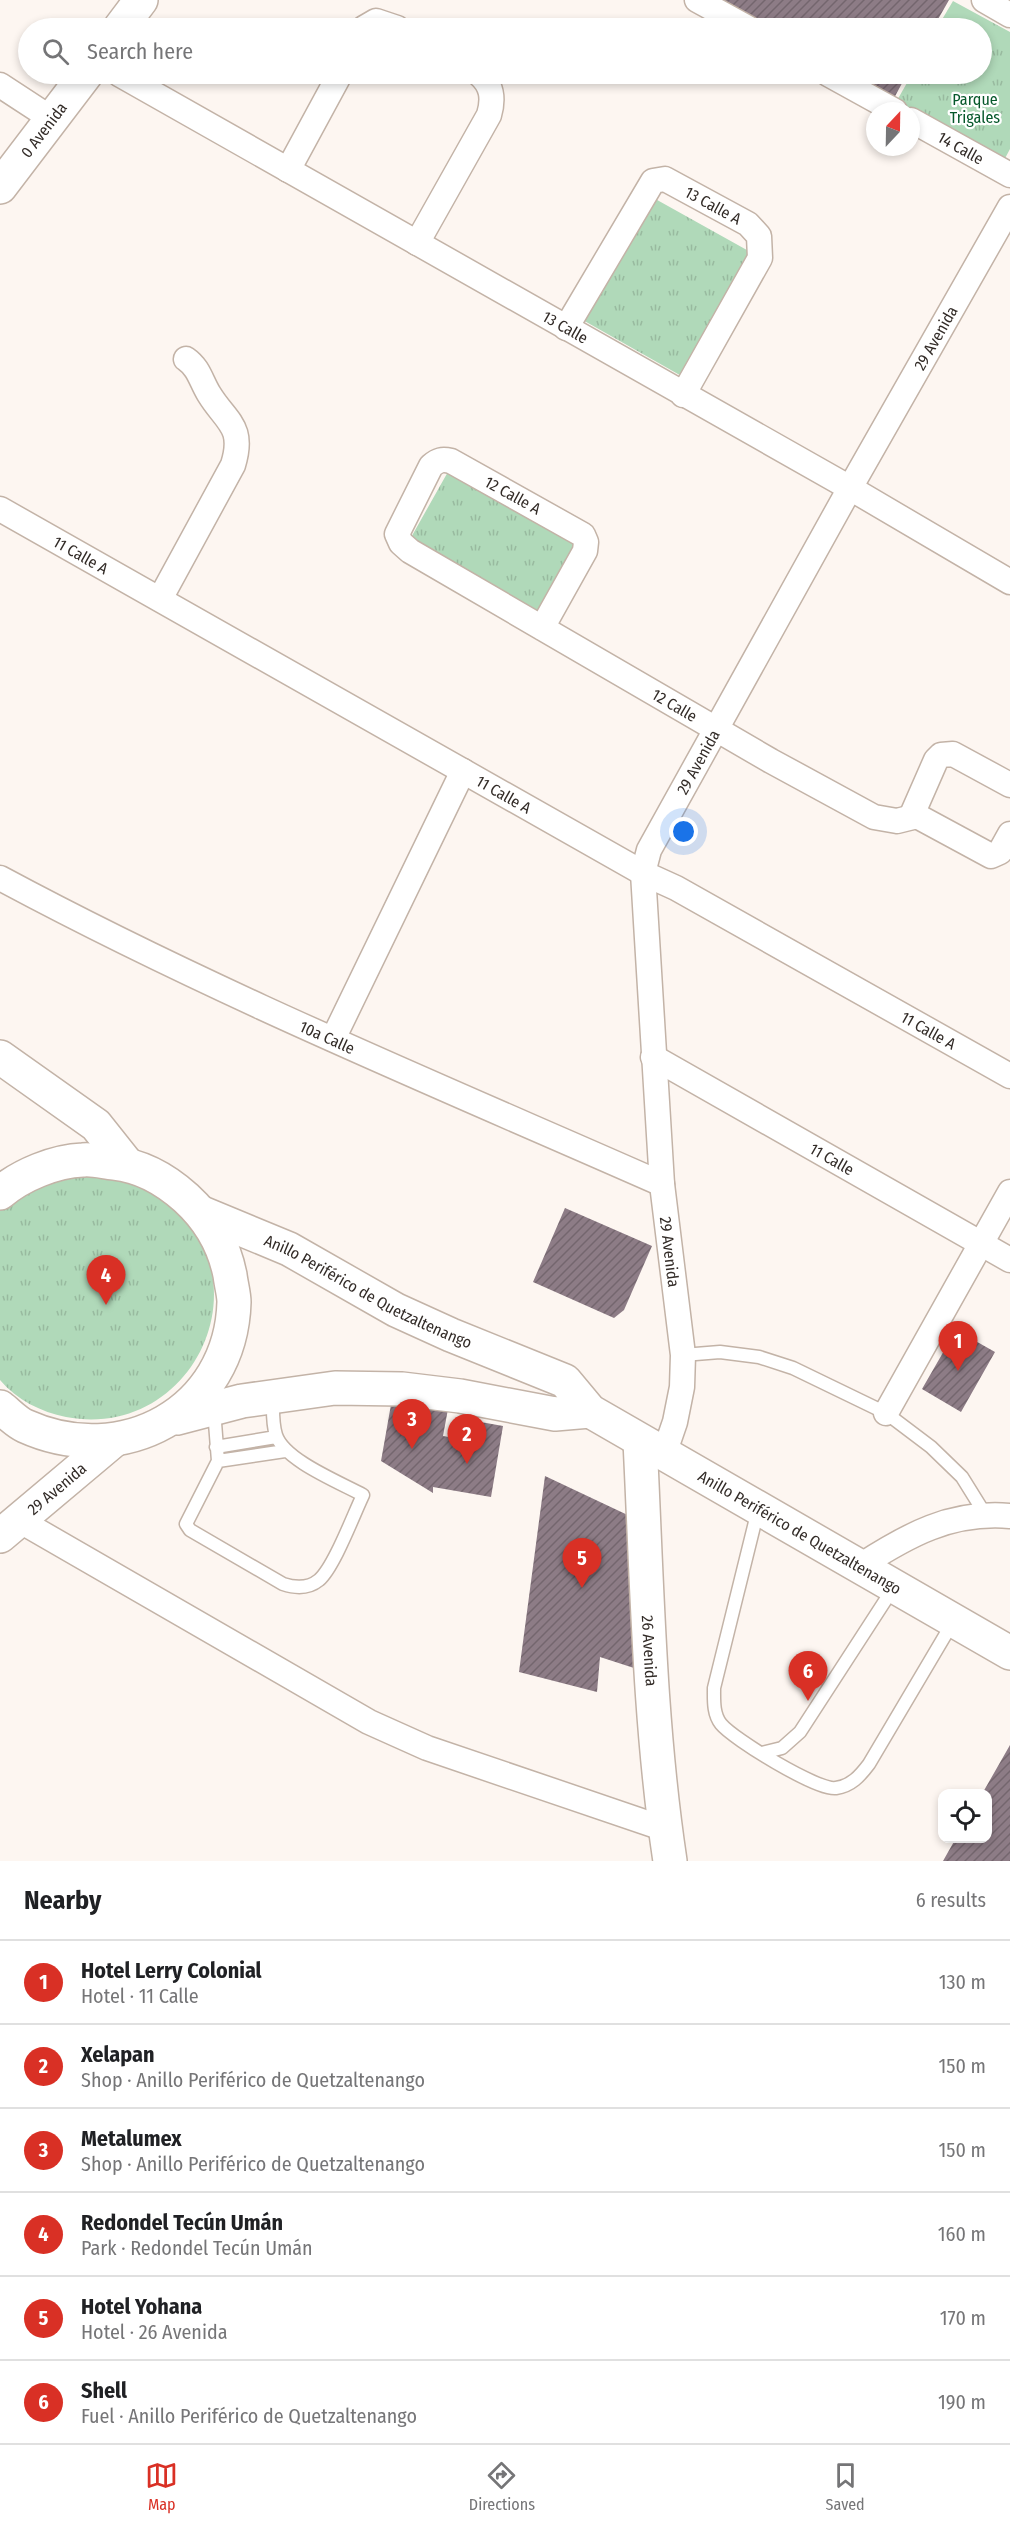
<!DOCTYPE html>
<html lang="en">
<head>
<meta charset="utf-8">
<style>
  body { margin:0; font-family:"Fira Sans Condensed",sans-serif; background:#f6f6f6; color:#202124 }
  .controls { position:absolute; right:18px; bottom:18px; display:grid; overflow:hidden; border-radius:12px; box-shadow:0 3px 9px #0003 }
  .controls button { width:54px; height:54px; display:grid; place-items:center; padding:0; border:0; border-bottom:2px solid #e0e0e0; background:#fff; color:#202124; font:30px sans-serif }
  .compass { position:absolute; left:866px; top:102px; width:54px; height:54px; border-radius:50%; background:#fff; box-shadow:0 3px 9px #0003; rotate:22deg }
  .you { position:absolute; left:684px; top:832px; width:21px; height:21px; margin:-15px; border:4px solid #fff; border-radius:50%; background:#1a73e8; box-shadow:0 0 0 9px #1a73e833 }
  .badge { display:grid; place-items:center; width:39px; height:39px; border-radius:50%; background:#d93025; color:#fff; font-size:20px; font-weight:700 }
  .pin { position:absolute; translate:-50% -50px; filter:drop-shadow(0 2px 3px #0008) }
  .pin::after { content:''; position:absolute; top:32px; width:21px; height:18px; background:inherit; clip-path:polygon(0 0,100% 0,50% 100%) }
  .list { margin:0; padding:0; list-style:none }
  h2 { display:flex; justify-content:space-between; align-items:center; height:78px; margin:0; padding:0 24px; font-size:26px }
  h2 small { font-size:20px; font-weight:400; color:#757577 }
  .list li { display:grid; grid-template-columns:39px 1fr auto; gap:18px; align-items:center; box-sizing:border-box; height:84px; padding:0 24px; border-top:2px solid #e0e0e0 }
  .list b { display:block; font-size:22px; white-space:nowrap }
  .list p { margin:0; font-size:20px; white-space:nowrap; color:#757577 }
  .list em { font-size:20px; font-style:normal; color:#757577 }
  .icon { flex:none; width:33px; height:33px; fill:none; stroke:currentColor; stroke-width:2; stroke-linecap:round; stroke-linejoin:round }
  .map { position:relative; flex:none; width:1010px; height:1861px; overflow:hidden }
  .search { position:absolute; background:#fff; box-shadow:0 3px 9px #0003; left:18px; right:18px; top:18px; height:66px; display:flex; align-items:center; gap:15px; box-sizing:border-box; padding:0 21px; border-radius:33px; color:#757577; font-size:22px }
  .sheet { height:582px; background:#fff }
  nav { display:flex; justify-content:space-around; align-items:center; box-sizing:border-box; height:84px; border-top:2px solid #e0e0e0; background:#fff; font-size:16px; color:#757577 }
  nav a { display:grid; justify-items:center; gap:3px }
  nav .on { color:#d93025 }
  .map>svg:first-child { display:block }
  .grass { fill:url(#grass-tufts) }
  .building { fill:url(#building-hatch) }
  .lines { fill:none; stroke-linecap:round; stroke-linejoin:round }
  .lane-casing { stroke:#c3b3a7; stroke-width:15 }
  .street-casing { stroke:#c3b3a7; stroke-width:27 }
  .secondary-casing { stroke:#c3b3a7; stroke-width:36 }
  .highway-casing { stroke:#c3b3a7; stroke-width:36 }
  .lane { stroke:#fff; stroke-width:12 }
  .street { stroke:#fff; stroke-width:24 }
  .secondary { stroke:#fff; stroke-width:33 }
  .highway { stroke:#fff; stroke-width:33 }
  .labels { text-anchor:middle; stroke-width:4.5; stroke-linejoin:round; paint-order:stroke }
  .park-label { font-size:16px; fill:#06582b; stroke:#fff }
  .street-label { font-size:16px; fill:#332c28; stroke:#fff }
</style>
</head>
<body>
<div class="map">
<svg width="1010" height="1861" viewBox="0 0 1010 1861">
  <defs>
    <pattern id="grass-tufts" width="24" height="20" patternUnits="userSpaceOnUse" patternTransform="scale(1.5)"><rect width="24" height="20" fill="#b0d9b9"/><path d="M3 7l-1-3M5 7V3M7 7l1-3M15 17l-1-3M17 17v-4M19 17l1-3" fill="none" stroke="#98ba9f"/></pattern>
    <pattern id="building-hatch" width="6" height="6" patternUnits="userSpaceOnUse" patternTransform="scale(1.5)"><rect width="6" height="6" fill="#8d7c86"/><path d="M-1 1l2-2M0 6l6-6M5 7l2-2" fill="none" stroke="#74666e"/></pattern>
  </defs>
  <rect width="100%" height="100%" fill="#fdf6f1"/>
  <path class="grass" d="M953 1 1010 32V149L1002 164 895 104 912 74H982V28H937Z
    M650 196 754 254 685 378 581 319Z
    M449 470 580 543 540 613 409 541Z
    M105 1174C131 1182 157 1189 178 1209 263 1295 186 1440 66 1417 41 1412 17 1400 0 1380V1211L28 1189 65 1175Z"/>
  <path class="building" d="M712 0H949L933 28H764Z
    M845 74H907L893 100Z
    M565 1208 652 1246 624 1310 614 1318 533 1282Z
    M956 1330 995 1352 961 1412 922 1389Z
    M392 1399 448 1409 443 1436 471 1441 475 1421 503 1426 491 1497 433 1487V1493L381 1461Z
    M545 1476 634 1518V1668L600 1657 597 1692 519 1672Z
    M1010 1745V1861H943L956 1838H988V1794H982Z"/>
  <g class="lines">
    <g class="lane-casing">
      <path id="lane" d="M683 1355 720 1352 759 1357 793 1368 886 1413 931 1447 962 1477 985 1514
        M214 1410 218 1461 186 1524 190 1530 283 1584C295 1588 308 1589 319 1580 334 1567 353 1516 363 1495 339 1482 284 1460 276 1435 272 1423 273 1409 273 1397
        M216 1447 276 1437
        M218 1461 285 1451
        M758 1510 714 1688C714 1700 713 1714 721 1724 733 1739 818 1791 836 1788 851 1786 860 1776 869 1764L953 1622
        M762 1753 782 1748 800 1732 894 1587"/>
    </g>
    <g class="street-casing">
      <g id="street">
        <path d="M697 0 748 28"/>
        <path d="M984 0 1010 15"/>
        <path d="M364 28 376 21 397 28"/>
        <path id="s1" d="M119 74 850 488 1010 582"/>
        <path d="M828 74 895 111"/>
        <path d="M0 85 52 119"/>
        <path id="s2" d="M911 120 1010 175"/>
        <path d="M288 170 340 74"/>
        <path d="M417 243 489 115C494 98 492 85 479 74"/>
        <path id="s3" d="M566 328 653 181 665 179 748 224 759 236 760 258 683 395"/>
        <path id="s4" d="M0 509 643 873 676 888 1010 1076"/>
        <path d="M160 599 233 465C245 426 226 422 209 394 201 381 199 368 186 359"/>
        <path id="s5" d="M542 628 585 551 586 542 583 535 451 461C442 459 438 460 431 466L397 534 401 543 410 551 771 761 874 817 897 821 917 816 991 856 1000 852 1010 834"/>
        <path d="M911 817 936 760 941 755 953 754 1010 785"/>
        <path id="s6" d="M0 878C214 993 440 1086 662 1184"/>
        <path d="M333 1039 463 771"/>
        <path id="s7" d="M653 1057 1010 1260"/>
        <path d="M886 1413 1010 1192"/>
        <path id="s8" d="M664 1454 675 1422 682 1387 683 1355 662 1184 643 873 649 850 850 488 1010 207"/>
        <path d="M17 1519 369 1722 427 1748 665 1829"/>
        <path d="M860 1566C908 1535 951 1511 1010 1516"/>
      </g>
    </g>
    <g class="secondary-casing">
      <g id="secondary">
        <path d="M120 28 141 0"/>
        <path id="s9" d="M0 187 86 74"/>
        <path id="s10" d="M640 1441C647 1581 649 1722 670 1861"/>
        <path id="s11" d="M0 1536 113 1441"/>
      </g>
    </g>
    <g class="highway-casing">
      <g id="highway">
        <path d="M0 1057 96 1125 127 1164"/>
        <path d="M0 1193C21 1175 55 1161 83 1160 93 1159 104 1162 114 1163 142 1166 166 1180 186 1198 209 1219 224 1245 230 1275 231 1284 234 1294 234 1302 231 1412 122 1470 25 1426 16 1422 8 1413 0 1407"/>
        <path id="s12" d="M202 1213 289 1249 396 1310 451 1335 565 1381 590 1411 1010 1653"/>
        <path d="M177 1418 242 1401 335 1388 402 1389 460 1396 555 1414 590 1411"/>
      </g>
    </g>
    <use href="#lane" class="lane"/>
    <use href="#street" class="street"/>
    <use href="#secondary" class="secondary"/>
    <use href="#highway" class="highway"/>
  </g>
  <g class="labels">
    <g class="park-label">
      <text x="975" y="105">Parque<tspan x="975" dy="18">Trigales</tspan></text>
    </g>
    <g class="street-label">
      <text dy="6" stroke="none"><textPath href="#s9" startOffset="72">0 Avenida</textPath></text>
      <text dy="6" stroke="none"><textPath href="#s2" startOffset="57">14 Calle</textPath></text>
      <text dy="6" stroke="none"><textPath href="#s3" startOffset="238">13 Calle A</textPath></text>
      <text dy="6" stroke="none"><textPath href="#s1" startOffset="513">13 Calle</textPath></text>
      <text dy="6" stroke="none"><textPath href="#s8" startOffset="1196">29 Avenida</textPath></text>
      <text transform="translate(513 495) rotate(29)" y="6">12 Calle A</text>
      <text dy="6" stroke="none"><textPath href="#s4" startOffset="93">11 Calle A</textPath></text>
      <text dy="6" stroke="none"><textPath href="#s5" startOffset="682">12 Calle</textPath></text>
      <text dy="6" stroke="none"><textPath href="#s8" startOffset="710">29 Avenida</textPath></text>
      <text dy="6" stroke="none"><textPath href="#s4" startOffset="579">11 Calle A</textPath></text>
      <text dy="6" stroke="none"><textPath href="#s4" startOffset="1065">11 Calle A</textPath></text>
      <text dy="6" stroke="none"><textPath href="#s6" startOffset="364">10a Calle</textPath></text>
      <text dy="6" stroke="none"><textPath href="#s7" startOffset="206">11 Calle</textPath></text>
      <text transform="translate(670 1252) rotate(83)" y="6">29 Avenida</text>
      <text dy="6" stroke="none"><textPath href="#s12" startOffset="184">Anillo Periférico de Quetzaltenango</textPath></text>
      <text dy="6" stroke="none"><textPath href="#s11" startOffset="74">29 Avenida</textPath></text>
      <text dy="6" stroke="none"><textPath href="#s12" startOffset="682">Anillo Periférico de Quetzaltenango</textPath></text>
      <text dy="6" stroke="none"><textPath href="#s10" startOffset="210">26 Avenida</textPath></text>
    </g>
  </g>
</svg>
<div class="controls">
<button><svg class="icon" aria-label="locate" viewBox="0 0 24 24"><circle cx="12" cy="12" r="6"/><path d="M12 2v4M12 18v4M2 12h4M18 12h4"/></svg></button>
</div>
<svg class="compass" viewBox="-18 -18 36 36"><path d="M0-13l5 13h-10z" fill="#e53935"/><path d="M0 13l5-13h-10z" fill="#757577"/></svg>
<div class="you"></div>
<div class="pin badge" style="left:958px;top:1371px">1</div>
<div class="pin badge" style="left:467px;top:1464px">2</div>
<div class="pin badge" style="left:412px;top:1449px">3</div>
<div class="pin badge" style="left:106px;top:1305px">4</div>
<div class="pin badge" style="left:582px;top:1588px">5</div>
<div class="pin badge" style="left:808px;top:1701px">6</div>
<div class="search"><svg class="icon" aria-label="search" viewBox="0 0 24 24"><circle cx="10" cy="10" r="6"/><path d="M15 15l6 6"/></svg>Search here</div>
</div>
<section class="sheet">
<h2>Nearby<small>6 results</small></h2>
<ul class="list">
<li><span class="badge">1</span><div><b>Hotel Lerry Colonial</b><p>Hotel · 11 Calle</p></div><em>130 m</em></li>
<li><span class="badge">2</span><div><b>Xelapan</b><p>Shop · Anillo Periférico de Quetzaltenango</p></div><em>150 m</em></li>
<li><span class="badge">3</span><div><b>Metalumex</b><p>Shop · Anillo Periférico de Quetzaltenango</p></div><em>150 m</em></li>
<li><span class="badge">4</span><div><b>Redondel Tecún Umán</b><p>Park · Redondel Tecún Umán</p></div><em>160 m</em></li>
<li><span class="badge">5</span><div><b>Hotel Yohana</b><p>Hotel · 26 Avenida</p></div><em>170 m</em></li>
<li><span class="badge">6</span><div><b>Shell</b><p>Fuel · Anillo Periférico de Quetzaltenango</p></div><em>190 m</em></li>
</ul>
</section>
<nav>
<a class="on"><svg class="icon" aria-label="map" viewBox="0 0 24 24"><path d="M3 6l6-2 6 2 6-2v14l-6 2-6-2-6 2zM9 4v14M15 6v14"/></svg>Map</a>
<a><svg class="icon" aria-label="directions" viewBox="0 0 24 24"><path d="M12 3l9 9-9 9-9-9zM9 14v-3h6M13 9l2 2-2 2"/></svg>Directions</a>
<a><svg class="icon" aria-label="saved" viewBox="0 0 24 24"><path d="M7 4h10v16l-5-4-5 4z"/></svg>Saved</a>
</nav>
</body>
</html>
